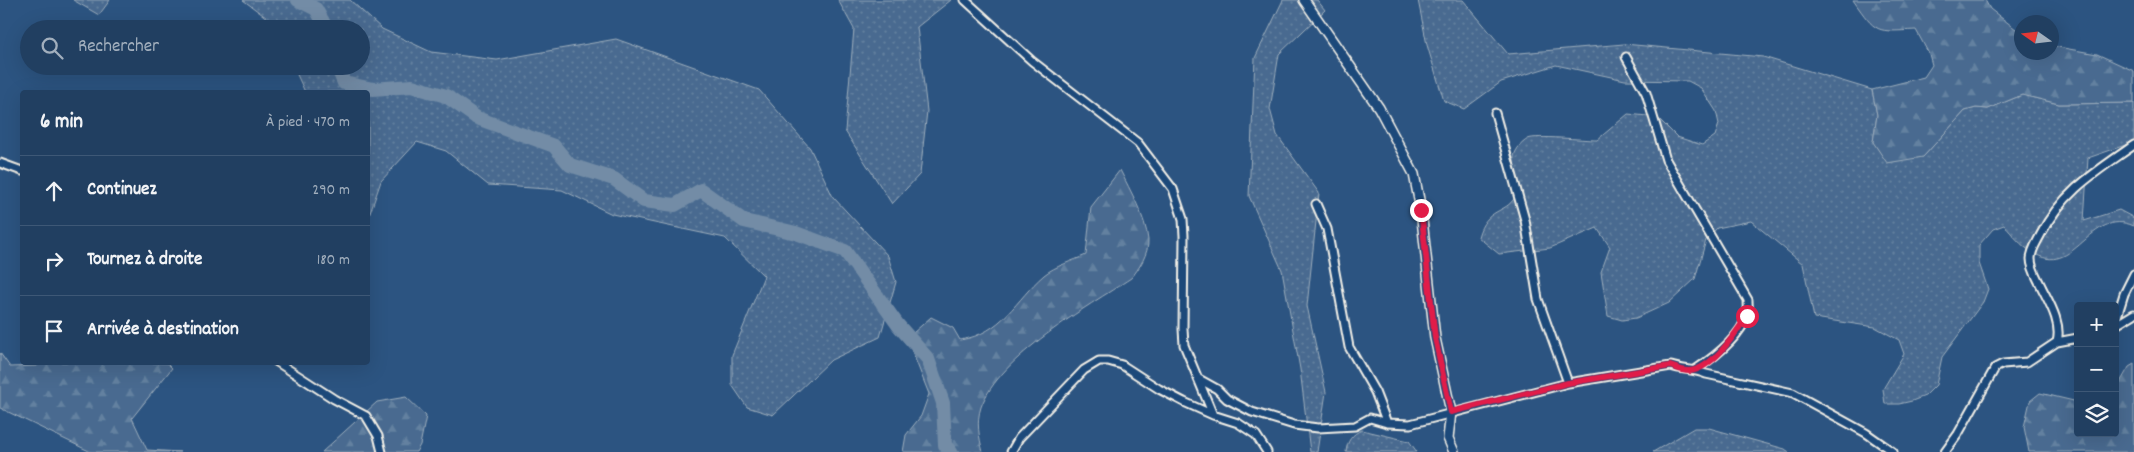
<!DOCTYPE html>
<html lang="fr">
<head>
<meta charset="utf-8">
<style>
  body { margin:0; font-family:Dekko,sans-serif; background:#294667; color:#f1f3f6 }
  .controls { position:absolute; right:15px; bottom:15px; display:grid; overflow:hidden; border-radius:5px; box-shadow:0 5px 20px #0002 }
  .controls button { width:45px; height:45px; display:grid; place-items:center; padding:0; border:0; border-bottom:1px solid #3e5876; background:#213f61; color:#f1f3f6; font:25px sans-serif }
  .compass { position:absolute; left:2014px; top:15px; width:45px; height:45px; border-radius:50%; background:#213f61; box-shadow:0 5px 20px #0002; rotate:284deg }
  .stop { position:absolute; width:15px; height:15px; margin:-11px; border:4px solid #e11d48; border-radius:50%; background:#fff }
  .stop.end { background:#e11d48; border-color:#fff; box-shadow:0 1px 5px #0008 }
  .list { margin:0; padding:0; list-style:none }
  h2 { display:flex; justify-content:space-between; align-items:center; height:65px; margin:0; padding:0 20px; font-size:21px }
  h2 small { font-size:16px; font-weight:400; color:#a2afbd }
  .list li { display:grid; grid-template-columns:32px 1fr auto; gap:15px; align-items:center; box-sizing:border-box; height:70px; padding:0 20px; border-top:1px solid #3e5876 }
  .list b { display:block; font-size:19px; white-space:nowrap }
  .list em { font-size:16px; font-style:normal; color:#a2afbd }
  .icon { flex:none; width:28px; height:28px; fill:none; stroke:currentColor; stroke-width:2; stroke-linecap:round; stroke-linejoin:round }
  .map { position:relative; flex:none; width:2134px; height:452px; overflow:hidden }
  .search { position:absolute; background:#213f61; box-shadow:0 5px 20px #0002; left:20px; top:20px; width:350px; height:55px; display:flex; align-items:center; gap:12px; box-sizing:border-box; padding:0 18px; border-radius:28px; color:#a2afbd; font-size:19px }
  .panel { position:absolute; background:#213f61; box-shadow:0 5px 20px #0002; left:20px; top:90px; width:350px; height:275px; border-radius:5px }
  .map>svg:first-child { display:block }
  .green { fill:url(#green-dots); stroke:#9eaebc }
  .forest { fill:url(#forest-firs); stroke:#9eaebc }
  .lines { fill:none; stroke-linecap:round; stroke-linejoin:round }
  .river { stroke:#738ca6; stroke-width:14 }
  .minor-casing { stroke:#f4f1e8; stroke-width:11 }
  .tertiary-casing { stroke:#f4f1e8; stroke-width:12 }
  .minor { stroke:#1f4a7a; stroke-width:7 }
  .tertiary { stroke:#1f4a7a; stroke-width:9 }
  .route { stroke:#e11d48; stroke-width:6 }
</style>
</head>
<body>
<div class="map">
<svg width="2134" height="452" viewBox="0 0 2134 452">
  <defs>
    <pattern id="green-dots" width="8" height="8" patternUnits="userSpaceOnUse" patternTransform="scale(1.25)"><rect width="8" height="8" fill="#496b90"/><path d="M2 2h.1M6 6h.1" fill="none" stroke="#6481a0" stroke-width="1.8" stroke-linecap="round"/></pattern>
    <pattern id="forest-firs" width="22" height="20" patternUnits="userSpaceOnUse" patternTransform="scale(1.25)"><rect width="22" height="20" fill="#496b90"/><path d="M5 1l3.5 6h-7zM16 11l3.5 6h-7z" fill="#6481a0"/></pattern>
  </defs>
  <rect width="100%" height="100%" fill="#2c5481"/>
  <filter id="ink" filterUnits="userSpaceOnUse"><feTurbulence type="fractalNoise" baseFrequency=".02" numOctaves="2"/><feDisplacementMap in="SourceGraphic" scale="10" xChannelSelector="R" yChannelSelector="G"/><feConvolveMatrix kernelMatrix="1 2 1 2 8 2 1 2 1" color-interpolation-filters="sRGB"/></filter>
  <g filter="url(#ink)">
    <path class="green" d="M73 0H110L99 15Z
      M243 0H350L382 29 431 52 497 60 616 39 759 90 810 148 833 197 888 256 896 282 880 337 831 360 773 415 747 407 732 385V355L764 276 725 238 612 214 562 190 488 185 446 151 417 142 381 181 368 219V92H305L293 66H361V29H274L271 21Z
      M838 0H951L917 27 927 111 920 174 892 204 845 131 854 29Z
      M1283 0H1317L1325 10 1279 54 1270 109 1277 135 1319 193 1307 306 1326 392 1317 452H1310L1300 369 1282 270 1249 196 1255 58Z
      M1418 0H1463L1508 54 1624 44 1763 57 1872 90 1877 115 1873 142 1923 157 1965 111 1976 108 1988 109 2022 95 2059 104 2134 103V142L2088 158 2084 221 2119 210 2134 218V226C2089 206 2075 281 2032 252 2021 246 2012 234 2004 225L1993 229 1979 245V263L1988 289 1983 302 1942 357 1936 385 1925 396 1912 401 1899 404H1885L1883 389 1904 354 1899 340 1875 327 1814 318 1803 264 1751 221 1717 228 1706 240 1695 279 1669 303 1636 318 1622 320 1608 316 1601 272 1610 247 1597 228 1550 248 1499 254 1478 237C1486 207 1506 214 1515 197 1523 182 1515 175 1514 160 1513 152 1521 143 1528 139 1536 135 1584 140 1597 140L1628 114 1657 117 1677 137 1702 145 1715 136 1719 124 1716 111 1701 88 1688 81 1625 80 1556 65 1501 82 1464 109 1444 101 1427 45Z
      M1694 428H1709L1785 449 1789 452H1653Z
      M1362 430 1409 441 1417 452H1346C1347 441 1352 434 1362 430Z"/>
    <path class="forest" d="M1853 0H1985L1990 9 2021 33 2022 52H2052V46L2097 54 2134 71V103L2059 104 2022 95 1988 109 1976 108 1965 111 1923 157 1887 163 1873 142 1877 115 1872 90 1924 77 1932 65 1929 54 1916 30C1875 32 1877 34 1853 0Z
      M1120 170C1130 190 1146 218 1148 240 1149 253 1139 269 1131 278 1087 307 999 357 981 407 976 422 979 437 983 452H903L906 435 921 416 929 394 910 346 913 333 931 317 953 328 960 340C1003 333 1015 300 1044 275 1055 266 1073 261 1086 255L1091 207Z
      M0 353 10 367 37 366 41 362 167 363 172 368 132 418 147 450 180 452H91L0 408Z
      M2134 364V452H2029L2024 427 2030 401 2040 393 2078 402V433H2115V391L2129 367Z
      M406 397 426 416 420 445 416 452H322L377 402Z"/>
    <g class="lines">
      <path class="river" d="M298 0 316 9 327 29
        M337 66 344 83 373 89 412 86 446 96 477 118 554 146 570 165 614 179 644 201 675 205 701 190 744 221 796 233 845 251 898 325 928 359 943 403 945 445 951 452"/>
      <g class="minor-casing">
        <path id="minor" d="M965 0 1032 61 1138 143 1173 189 1183 219 1184 236 1183 329 1184 345 1213 415
          M1626 57 1646 93 1666 160 1748 300C1748 304 1749 311 1747 316 1740 337 1713 358 1695 370
          M1495 113 1525 220 1538 299 1568 383
          M0 163 22 171
          M1316 204 1327 229 1349 347 1375 392 1387 423
          M2115 323 2124 294 2134 274
          M2116 325 2134 314
          M2057 342 2078 338
          M277 362 334 399 366 416 378 436 382 452
          M1199 379 1217 389 1227 399 1252 412 1294 425 1318 428 1355 426 1370 418 1387 423 1410 424 1568 383 1671 366C1683 370 1694 369 1706 374L1793 393 1866 433 1893 452
          M1011 452 1019 438 1084 370 1099 361H1108L1122 365 1159 389 1184 402 1213 415 1238 423 1256 435 1267 452
          M1945 452 1958 434 1995 368 2003 364 2027 362 2057 342C2062 324 2050 304 2042 288 2038 279 2031 269 2031 259 2031 250 2037 242 2041 234 2063 191 2096 172 2134 145"/>
      </g>
      <g class="tertiary-casing">
        <path id="tertiary" d="M1304 0 1379 108 1414 174 1421 210 1435 338 1451 412 1448 438 1454 452"/>
      </g>
      <use href="#minor" class="minor"/>
      <use href="#tertiary" class="tertiary"/>
    </g>
  </g>
  <g class="lines" filter="url(#ink)">
    <path class="route" d="M1421 210 1435 338 1451 412 1568 383 1670 366C1676 368 1683 371 1689 371 1713 369 1735 334 1747 316"/>
  </g>
</svg>
<div class="controls">
<button>+</button>
<button>−</button>
<button><svg class="icon" aria-label="layers" viewBox="0 0 24 24"><path d="M12 4l9 5-9 5-9-5zM3 14l9 5 9-5"/></svg></button>
</div>
<svg class="compass" viewBox="-18 -18 36 36"><path d="M0-13l5 13h-10z" fill="#e53935"/><path d="M0 13l5-13h-10z" fill="#a2afbd"/></svg>
<div class="stop" style="left:1747px;top:316px"></div>
<div class="stop end" style="left:1421px;top:210px"></div>
<div class="search"><svg class="icon" aria-label="search" viewBox="0 0 24 24"><circle cx="10" cy="10" r="6"/><path d="M15 15l6 6"/></svg>Rechercher</div>
<section class="panel">
<h2>6 min<small>À pied · 470 m</small></h2>
<ul class="list">
<li><svg class="icon" aria-label="ahead" viewBox="0 0 24 24"><path d="M12 20V5M6 11l6-6 6 6"/></svg><div><b>Continuez</b></div><em>290 m</em></li>
<li><svg class="icon" aria-label="right" viewBox="0 0 24 24"><path d="M7 20v-9h11M14 6l5 5-5 5"/></svg><div><b>Tournez à droite</b></div><em>180 m</em></li>
<li><svg class="icon" aria-label="arrive" viewBox="0 0 24 24"><path d="M6 21V4h12l-3 4 3 4H6"/></svg><div><b>Arrivée à destination</b></div></li>
</ul>
</section>
</div>
</body>
</html>
